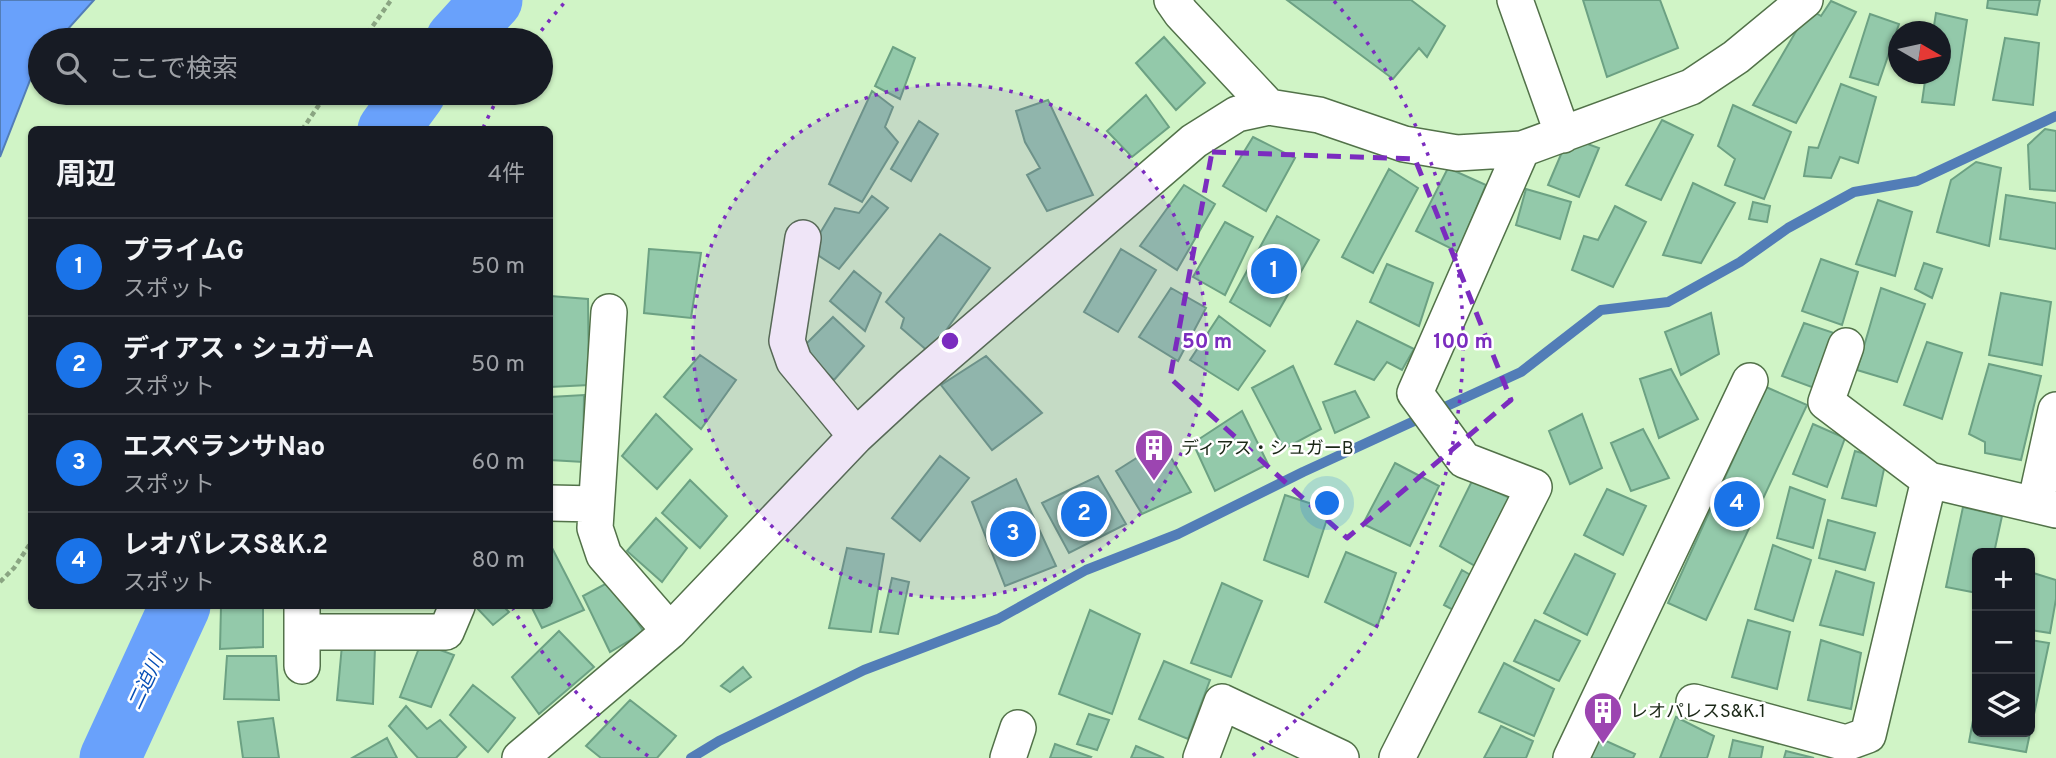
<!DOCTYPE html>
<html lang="ja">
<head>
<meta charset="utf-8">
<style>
  body { margin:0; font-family:Overpass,"Noto Sans JP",sans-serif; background:#20242c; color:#f1f3f6 }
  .controls { position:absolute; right:21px; bottom:21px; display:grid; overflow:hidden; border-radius:10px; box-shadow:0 2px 5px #0004 }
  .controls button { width:63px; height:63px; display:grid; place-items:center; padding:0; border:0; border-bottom:2px solid #363941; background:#171b24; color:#f1f3f6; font:35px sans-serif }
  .compass { position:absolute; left:1888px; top:21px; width:63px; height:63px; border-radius:50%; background:#171b24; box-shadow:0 2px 5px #0004; rotate:99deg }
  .you { position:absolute; left:1328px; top:504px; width:24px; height:24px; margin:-18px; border:5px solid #fff; border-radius:50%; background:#1a73e8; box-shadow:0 0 0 10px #1a73e833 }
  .badge { display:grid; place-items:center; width:46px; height:46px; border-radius:50%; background:#1a73e8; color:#fff; font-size:23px; font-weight:700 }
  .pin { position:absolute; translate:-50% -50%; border:4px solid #fff; box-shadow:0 2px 7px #0006 }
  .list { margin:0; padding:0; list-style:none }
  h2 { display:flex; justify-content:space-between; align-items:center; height:91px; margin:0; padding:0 28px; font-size:30px }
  h2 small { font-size:23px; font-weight:400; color:#9ea1a6 }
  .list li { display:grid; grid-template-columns:46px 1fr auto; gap:21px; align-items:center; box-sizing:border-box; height:98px; padding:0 28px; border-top:2px solid #363941 }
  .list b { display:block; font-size:26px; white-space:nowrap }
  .list p { margin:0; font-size:23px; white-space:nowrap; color:#9ea1a6 }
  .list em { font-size:23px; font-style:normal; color:#9ea1a6 }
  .icon { flex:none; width:38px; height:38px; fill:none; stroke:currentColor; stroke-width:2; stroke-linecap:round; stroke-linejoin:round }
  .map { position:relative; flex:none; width:2056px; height:758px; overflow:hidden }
  .search { position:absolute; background:#171b24; box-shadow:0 2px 5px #0004; left:28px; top:28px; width:525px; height:77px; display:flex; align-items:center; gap:18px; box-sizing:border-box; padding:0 24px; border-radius:38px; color:#9ea1a6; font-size:26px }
  .panel { position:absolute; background:#171b24; box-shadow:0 2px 5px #0004; left:28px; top:126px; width:525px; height:483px; border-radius:10px }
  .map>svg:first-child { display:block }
  .water { fill:#69a1fb; stroke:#527db7; stroke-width:2 }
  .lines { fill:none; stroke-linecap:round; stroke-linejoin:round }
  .stream { stroke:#527db7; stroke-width:10 }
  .river { stroke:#69a1fb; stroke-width:61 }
  .building { fill:#93c9aa; stroke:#6ca183; stroke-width:2 }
  .minor-casing { stroke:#527249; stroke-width:38 }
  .path { stroke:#8aa582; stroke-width:4.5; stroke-dasharray:5 3.5; stroke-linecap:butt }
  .minor { stroke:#fff; stroke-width:35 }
  .marked { fill:none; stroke:#7b2cbf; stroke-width:5; stroke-dasharray:14 9; stroke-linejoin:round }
  .ring { fill:none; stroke:#7b2cbf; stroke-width:3.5; stroke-dasharray:3.5 7 }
  .labels { text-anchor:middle; stroke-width:5; stroke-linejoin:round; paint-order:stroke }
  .poi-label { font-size:18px; fill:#1b2817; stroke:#fff; text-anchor:start }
  .water-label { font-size:19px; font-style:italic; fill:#054eb5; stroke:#fff }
  .centre { fill:#7b2cbf; stroke:#fff; stroke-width:3.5 }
  .ring-label { font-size:21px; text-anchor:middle; font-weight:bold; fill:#7b2cbf; stroke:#fff; stroke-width:5; stroke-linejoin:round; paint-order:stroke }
</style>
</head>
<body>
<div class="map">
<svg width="2056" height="758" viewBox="0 0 2056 758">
  <rect width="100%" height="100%" fill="#d0f4c6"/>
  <path class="water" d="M0 0H94L58 40H40V61L36 65 0 157Z"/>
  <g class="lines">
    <path class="stream" d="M691 758 719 741 864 670 998 619 1086 570 1178 534 1303 472 1521 372 1601 310 1668 302 1740 262 1788 228 1854 192 1917 181 2056 116"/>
    <path class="river" d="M456 40 492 0
      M388 130 415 93
      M110 758 180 606"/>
  </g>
  <path class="building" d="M1287 0H1411L1445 26 1427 57 1419 48 1393 79Z
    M1583 0H1660L1678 48 1607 77Z
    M1988 0H2040L2037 15 1987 8Z
    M1831 1 1856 12 1796 123 1753 105 1809 9 1821 16Z
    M1936 13 1967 20 1954 105 1922 102 1926 74H1940V32H1933Z
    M1870 14 1899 24 1878 85 1850 77Z
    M1164 37 1205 83 1176 110 1136 63Z
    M2005 38 2039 43 2033 105 1993 100Z
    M893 47 915 58 900 99 875 86Z
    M1841 84 1876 97 1858 163 1840 157 1831 178 1804 176 1809 147 1818 148Z
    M872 91 893 107 885 127 898 142 862 202 829 184Z
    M1146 95 1169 127 1132 157 1107 131Z
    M1048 100 1093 195 1047 211 1027 175 1040 168 1025 142 1016 111Z
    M1733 105 1791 132 1764 199 1725 185 1735 159 1718 146Z
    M1662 120 1693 135 1661 200 1626 185Z
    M919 121 938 134 911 181 891 169Z
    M2045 129 2056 131V191L2030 189 2028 145Z
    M1253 137 1295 158 1266 211 1223 186Z
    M1582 142 1599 148 1579 197 1548 185 1565 145Z
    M1976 162 2001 168 1989 246 1937 232 1951 180Z
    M1448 168 1486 185 1458 252 1416 231Z
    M1389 169 1418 188 1373 273 1342 257Z
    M1693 183 1735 203 1701 263 1663 255Z
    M1184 185 1215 204 1177 270 1140 246Z
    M1526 189 1571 202 1560 239 1516 225Z
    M2006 195 2056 203V249L2000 239Z
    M872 196 888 208 839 269 810 250 835 208 859 213Z
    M1878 200 1912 212 1895 276 1856 264Z
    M1753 202 1770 206 1767 222 1749 219Z
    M1615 206 1646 222 1613 287 1572 270 1584 236 1598 240Z
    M1277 216 1319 240 1270 326 1230 302Z
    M1225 222 1253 237 1225 295 1193 277Z
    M940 234 990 268 930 353 901 328 904 318 886 302Z
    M649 249 701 253 691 318 644 313Z
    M1121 249 1156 270 1118 332 1084 312Z
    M1821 259 1858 272 1842 325 1802 311Z
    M1924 263 1942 269 1932 298 1915 289Z
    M1387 264 1433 283 1419 326 1370 302Z
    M854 271 881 293 865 331 830 301Z
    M1171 288 1206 308 1178 361 1139 337Z
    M1881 288 1925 304 1897 382 1857 370Z
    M2001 293 2051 302 2042 365 1989 355Z
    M550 296 588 299 589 385 550 387Z
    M1711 313 1719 354 1681 375 1665 332Z
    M1219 316 1265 351 1238 390 1190 360Z
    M833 317 864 346 834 380 802 348Z
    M1357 321 1414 349 1402 370 1387 362 1374 380 1335 364Z
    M1804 323 1837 334 1817 389 1782 376Z
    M1927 342 1962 353 1942 419 1904 405Z
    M700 355 736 380 701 429 664 397Z
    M986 356 1042 413 992 450 941 385Z
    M1989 364 2041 376 2021 460 1985 453V442L1969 434Z
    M1293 366 1321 429 1284 449 1252 388Z
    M1671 369 1698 419 1659 438 1640 379Z
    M1766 387 1807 405 1706 620 1668 603Z
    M1355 391 1369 417 1335 433 1323 402Z
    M584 395 583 462 550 460V397Z
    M1242 411 1268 464 1215 491 1193 443Z
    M656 414 692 449 657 489 622 456Z
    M1582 414 1602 468 1570 484 1549 431Z
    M1813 424 1845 438 1827 487 1793 474Z
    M1643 429 1669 478 1631 491 1611 443Z
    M1162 442 1191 492 1142 514 1116 471Z
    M1855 451 1886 460 1876 506 1842 498Z
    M940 456 969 478 920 541 892 518Z
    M1395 463 1439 486 1410 546 1363 524Z
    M1098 476 1126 524 1069 553 1042 503Z
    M1016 479 1056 566 1005 586 972 502Z
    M690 480 727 516 700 548 662 513Z
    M1472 481 1510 498 1477 567 1440 546Z
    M1790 487 1825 500 1813 548 1777 538Z
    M1607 489 1646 506 1623 555 1584 535Z
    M1285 495 1330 510 1308 577 1264 560Z
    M1963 507 2002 516 1994 553H1977V593L1946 587Z
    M656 518 687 548 662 582 627 551Z
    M1828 520 1875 533 1865 570 1819 558Z
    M550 544 584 610 542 628 531 606H550Z
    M1773 545 1811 560 1793 621 1755 609Z
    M847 548 884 554 871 632 829 628Z
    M1346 552 1396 573 1377 627 1325 602Z
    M1575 554 1615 574 1587 635 1544 613Z
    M1462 570 1474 577 1455 611 1444 605Z
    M1836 571 1874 583 1863 635 1820 625Z
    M2030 572 2056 580V599L2050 633 2030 630Z
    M892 578 909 582 898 634 880 632Z
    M609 582 644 632 610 652 583 596Z
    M1222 583 1262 601 1231 677 1191 663Z
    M221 606H263V647L220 649Z
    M475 606H503L509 612 493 625Z
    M1090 610 1140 634 1112 714 1059 694Z
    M1535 620 1580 641 1559 681 1514 661Z
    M1748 620 1790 632 1777 689 1732 677Z
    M559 631 594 667 539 714 512 677Z
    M1821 640 1861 653 1851 709 1808 700Z
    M2030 640 2049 643 2026 752 1969 742 1977 699V732H2030Z
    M421 643 454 655 431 707 400 697Z
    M342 645 375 647 373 704 337 700Z
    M227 656H276L279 700 224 699Z
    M1164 661 1210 680 1188 739 1139 719Z
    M1504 663 1554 689 1534 736 1479 712Z
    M743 667 751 677 730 692 721 686Z
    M473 685 515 718 488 752 450 715Z
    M630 700 676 736 657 758H601L586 746Z
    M406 706 427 729 440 720 466 747 456 758H418L389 726Z
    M1089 714 1109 720 1097 750 1077 744Z
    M1676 717 1714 736 1707 758H1660Z
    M273 718 279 758H243L238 722Z
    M1501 726 1533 741 1526 758H1484Z
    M1595 736 1635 754 1633 758H1585Z
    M387 738 397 758H352Z
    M1733 740 1763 747 1761 758H1729Z
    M1055 744 1091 757 1090 758H1050Z
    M1136 746 1164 758H1131Z
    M1786 751 1814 758H1784Z"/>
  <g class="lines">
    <g class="minor-casing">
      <path id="minor" d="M1172 0 1181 13 1269 107
        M1515 0 1563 135
        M803 238 787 341 794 361 856 436
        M609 312 595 528 604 555 670 631
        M1846 346 1826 402 1929 480 2056 510
        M550 503 596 504
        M2035 505 2056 410
        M302 632H446L457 606
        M302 666V606
        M1694 702 1846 743 1868 735 1929 480
        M520 758 670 631 856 436 909 387 1194 141 1237 114 1269 107 1319 115 1404 144 1457 153 1522 149 1691 87 1736 57 1805 0
        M1008 758 1018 728
        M1201 758 1222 702 1341 758
        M1397 758 1534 487 1464 460 1415 393 1522 149
        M1571 758 1750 381"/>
    </g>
    <path class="path" d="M363 40 391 0
      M302 130 327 93
      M0 582 14 568 32 541"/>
    <use href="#minor" class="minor"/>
  </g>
  <path class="marked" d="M1212 152 1415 159 1511 400 1347 538 1170 378Z"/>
  <circle cx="950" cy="341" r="257" fill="#7b2cbf" fill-opacity=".12"/>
  <g class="ring">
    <circle cx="950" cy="341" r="257"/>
    <path d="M648 756A513 513 0 0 1 513 609M483 128A513 513 0 0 1 499 96M535 39A513 513 0 0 1 566 1M1334 1A513 513 0 0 1 1252 756"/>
  </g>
  <defs>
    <g id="building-pin" transform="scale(2.0125)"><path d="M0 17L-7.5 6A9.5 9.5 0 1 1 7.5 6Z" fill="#9c45b1" stroke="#fff"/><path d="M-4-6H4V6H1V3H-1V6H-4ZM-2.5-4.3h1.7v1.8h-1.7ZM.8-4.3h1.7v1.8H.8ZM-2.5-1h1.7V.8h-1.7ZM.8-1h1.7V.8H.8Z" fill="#fff"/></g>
  </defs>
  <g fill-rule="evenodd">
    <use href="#building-pin" x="1154" y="448"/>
    <use href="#building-pin" x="1603" y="711"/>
  </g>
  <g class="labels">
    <g class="poi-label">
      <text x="1181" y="454">ディアス・シュガーB</text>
      <text x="1630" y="717">レオパレスS&amp;K.1</text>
    </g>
    <g class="water-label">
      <text transform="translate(145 682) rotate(-65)" y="7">二迫川</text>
    </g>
  </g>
  <circle cx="950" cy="341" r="10" class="centre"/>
  <g class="ring-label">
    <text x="1207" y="348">50 m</text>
    <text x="1463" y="348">100 m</text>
  </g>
</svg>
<div class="controls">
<button>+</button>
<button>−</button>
<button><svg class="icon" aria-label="layers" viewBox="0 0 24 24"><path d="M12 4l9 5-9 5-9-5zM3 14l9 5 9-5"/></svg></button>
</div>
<svg class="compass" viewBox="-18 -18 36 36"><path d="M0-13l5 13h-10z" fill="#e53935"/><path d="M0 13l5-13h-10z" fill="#9ea1a6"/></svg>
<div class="you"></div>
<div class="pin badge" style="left:1274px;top:271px">1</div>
<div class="pin badge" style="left:1084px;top:514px">2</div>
<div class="pin badge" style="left:1013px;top:534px">3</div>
<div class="pin badge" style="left:1737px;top:504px">4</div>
<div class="search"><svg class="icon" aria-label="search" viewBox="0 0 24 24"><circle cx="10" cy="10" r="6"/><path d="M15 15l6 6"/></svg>ここで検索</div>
<section class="panel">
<h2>周辺<small>4件</small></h2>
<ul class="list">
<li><span class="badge">1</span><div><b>プライムG</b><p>スポット</p></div><em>50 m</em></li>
<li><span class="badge">2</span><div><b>ディアス・シュガーA</b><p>スポット</p></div><em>50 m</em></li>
<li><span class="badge">3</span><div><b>エスペランサNao</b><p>スポット</p></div><em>60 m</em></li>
<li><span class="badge">4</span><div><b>レオパレスS&amp;K.2</b><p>スポット</p></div><em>80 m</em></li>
</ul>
</section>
</div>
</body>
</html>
